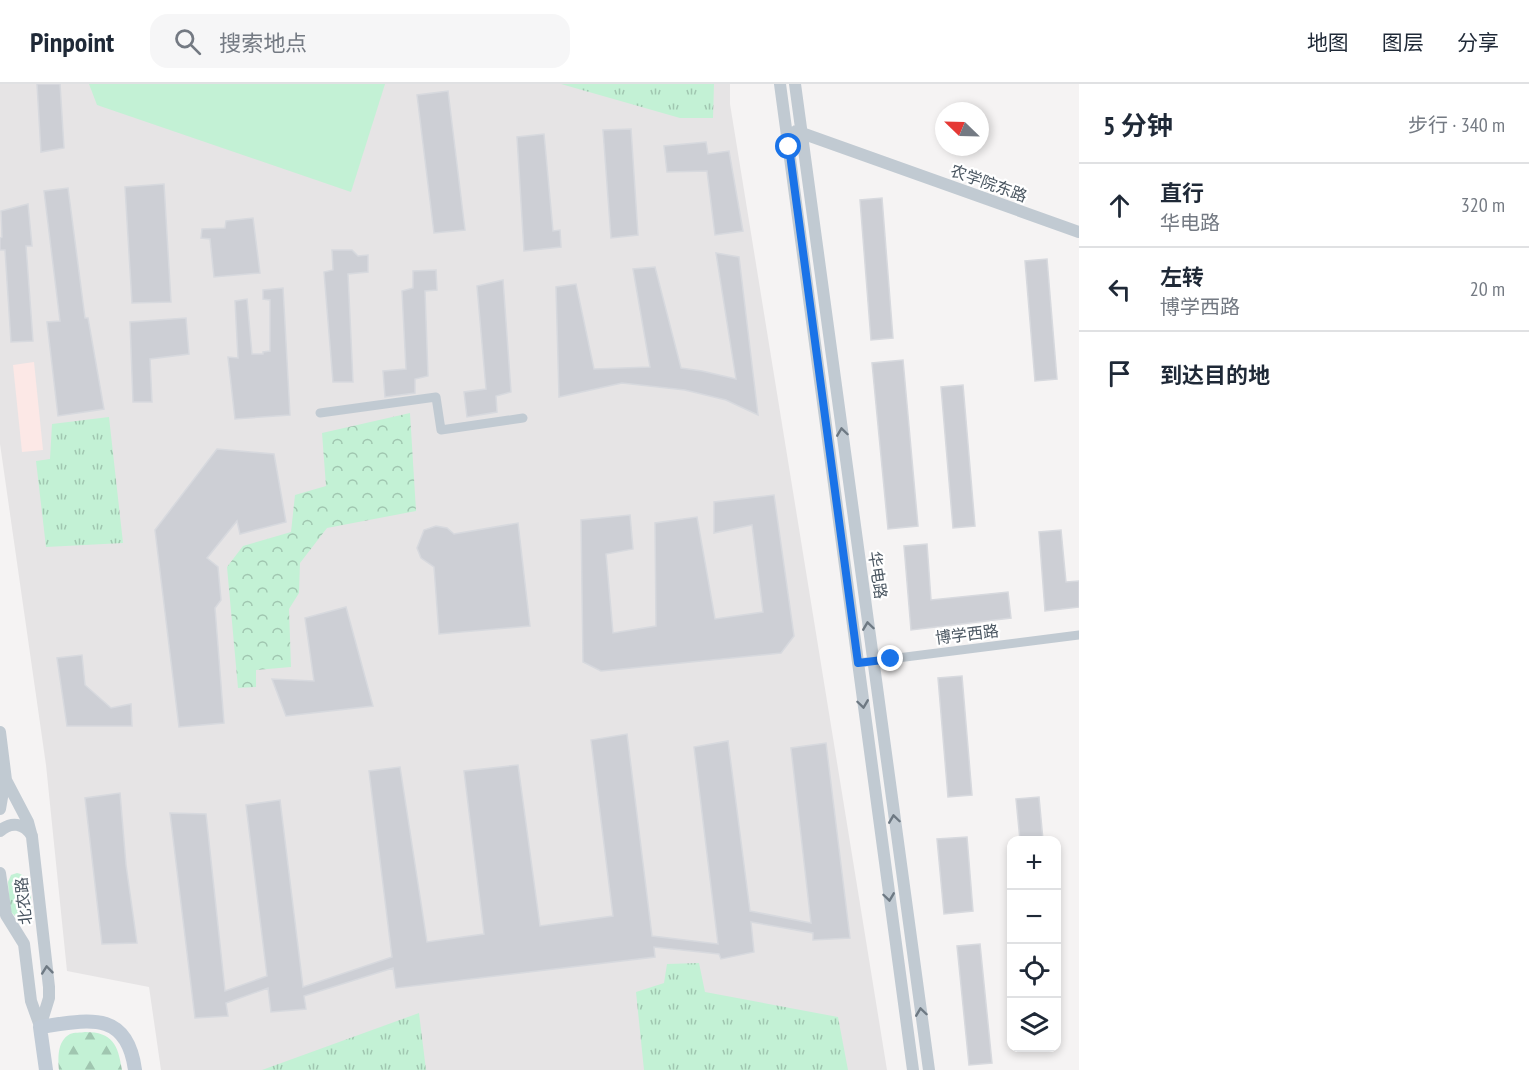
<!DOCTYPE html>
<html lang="zh">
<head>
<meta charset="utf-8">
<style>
  body { margin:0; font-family:"PT Sans Narrow","Noto Sans SC",sans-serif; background:#f6f6f7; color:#1f2937 }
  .controls { position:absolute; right:18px; bottom:18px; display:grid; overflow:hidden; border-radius:12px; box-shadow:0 3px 9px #0003 }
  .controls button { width:54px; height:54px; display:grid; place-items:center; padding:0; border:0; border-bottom:2px solid #e0e1e3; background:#fff; color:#1f2937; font:30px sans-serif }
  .compass { position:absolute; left:935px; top:18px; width:54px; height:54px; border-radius:50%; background:#fff; box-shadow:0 3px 9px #0003; rotate:293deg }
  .stop { position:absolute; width:18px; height:18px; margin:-14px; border:4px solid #1a73e8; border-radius:50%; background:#fff }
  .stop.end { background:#1a73e8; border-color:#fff; box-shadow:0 2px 6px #0008 }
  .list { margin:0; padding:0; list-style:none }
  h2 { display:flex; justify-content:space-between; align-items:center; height:78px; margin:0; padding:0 24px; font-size:26px }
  h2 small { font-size:20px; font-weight:400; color:#747a83 }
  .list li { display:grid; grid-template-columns:39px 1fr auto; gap:18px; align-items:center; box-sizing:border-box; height:84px; padding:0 24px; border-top:2px solid #e0e1e3 }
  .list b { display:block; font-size:22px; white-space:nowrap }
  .list p { margin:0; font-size:20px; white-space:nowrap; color:#747a83 }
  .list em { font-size:20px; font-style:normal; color:#747a83 }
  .icon { flex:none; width:33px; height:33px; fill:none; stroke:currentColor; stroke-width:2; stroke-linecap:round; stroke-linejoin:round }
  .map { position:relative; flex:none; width:1079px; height:986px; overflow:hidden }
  header { display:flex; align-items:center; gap:36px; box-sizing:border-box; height:84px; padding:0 30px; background:#fff; border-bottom:2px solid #e0e1e3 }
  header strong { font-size:28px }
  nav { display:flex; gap:33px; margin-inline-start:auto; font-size:21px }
  .search { width:420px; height:54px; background:#f6f6f7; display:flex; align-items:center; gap:15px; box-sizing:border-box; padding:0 21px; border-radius:18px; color:#747a83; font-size:22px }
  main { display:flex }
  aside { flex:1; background:#fff }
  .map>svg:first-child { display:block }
  .education { fill:#e6e4e5 }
  .medical { fill:#fce8e6 }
  .grass { fill:url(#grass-tufts) }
  .forest { fill:url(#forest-firs) }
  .park { fill:url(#park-crowns) }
  .garden { fill:#c3f1d5 }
  .building { fill:#cdcfd5; stroke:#d7d9de; stroke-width:1.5 }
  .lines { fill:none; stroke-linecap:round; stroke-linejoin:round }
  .minor { stroke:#c1cad2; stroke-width:9 }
  .tertiary { stroke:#c1cad2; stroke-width:12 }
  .secondary { stroke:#c1cbd6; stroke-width:14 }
  .oneway { stroke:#6e7983 }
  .route { stroke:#1a73e8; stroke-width:8 }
  .labels { text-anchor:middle; stroke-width:4.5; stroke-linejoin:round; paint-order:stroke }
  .street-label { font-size:16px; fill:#4a5661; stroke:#fff }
</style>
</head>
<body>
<header>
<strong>Pinpoint</strong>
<div class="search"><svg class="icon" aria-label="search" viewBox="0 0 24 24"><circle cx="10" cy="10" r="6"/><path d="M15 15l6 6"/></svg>搜索地点</div>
<nav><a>地图</a><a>图层</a><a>分享</a></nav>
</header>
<main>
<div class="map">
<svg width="1079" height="986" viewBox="0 0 1079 986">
  <defs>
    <pattern id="grass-tufts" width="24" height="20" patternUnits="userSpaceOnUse" patternTransform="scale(1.5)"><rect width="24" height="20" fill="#c3f1d5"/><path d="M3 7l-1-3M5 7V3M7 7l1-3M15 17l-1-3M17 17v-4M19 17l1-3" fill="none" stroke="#a0c6b0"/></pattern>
    <pattern id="forest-firs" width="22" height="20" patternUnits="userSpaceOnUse" patternTransform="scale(1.5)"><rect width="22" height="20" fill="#c3f1d5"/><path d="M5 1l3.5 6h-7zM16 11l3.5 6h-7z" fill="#a0c6b0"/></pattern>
    <pattern id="park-crowns" width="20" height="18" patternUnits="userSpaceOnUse" patternTransform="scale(1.5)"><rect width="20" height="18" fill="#c3f1d5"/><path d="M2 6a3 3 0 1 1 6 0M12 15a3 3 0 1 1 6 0" fill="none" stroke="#a0c6b0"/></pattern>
  </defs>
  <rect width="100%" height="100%" fill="#f5f3f3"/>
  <path class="education" d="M0 0H730V20L887 986H161L149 903 67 887 46 681 0 360Z"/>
  <path class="medical" d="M34 278 43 366 22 368 13 281Z"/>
  <path class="grass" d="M561 0H714L713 34H680Z
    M109 333 123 459 46 463 36 377 50 375 52 340Z
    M17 789C33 792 30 812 32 825L25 836H19L10 827 8 798 11 791Z
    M699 879 705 908 838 933 848 986H644L636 908 664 899 667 880Z
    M419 929 426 986H262Z"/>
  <path class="forest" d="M85 948C113 948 118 961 122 986H59C58 974 57 957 70 950 74 948 81 949 85 948Z"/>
  <path class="park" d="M410 329 416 427 327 444 300 479 299 509 289 525 291 583 256 586V603L238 604 227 483 243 462 291 448 295 411 326 402 322 349Z"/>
  <path class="garden" d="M89 0H385L351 108 97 21Z"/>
  <path class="building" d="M37 0H60L64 64 41 68Z
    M448 7 465 146 434 149 417 11Z
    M631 45 638 151 611 154 603 46Z
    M544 50 553 147 560 146 561 163 524 167 517 53Z
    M706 58 708 70 729 67 743 147 715 151 707 87 667 88 664 62Z
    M164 100 171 218 132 219 125 103Z
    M68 104 85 234H88L104 325 58 332 47 238 60 237 44 107Z
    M882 114 893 254 871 256 860 116Z
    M28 120 32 162H26L33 257 11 258 5 166H0V154L2 153 1 127Z
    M253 134 260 189 214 193 210 155 201 154 202 145 225 144 226 137Z
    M332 166H352L358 172 368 171V188L348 190 353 298H333L324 188 333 186Z
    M716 169 739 173 758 331 726 316 685 306 622 299 559 313 556 203 576 200 594 285 650 283 633 185 655 183 681 284 702 287 736 295Z
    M1047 175 1057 295 1035 297 1025 177Z
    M436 186 437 206 425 207 428 292 415 295V309L385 313 383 287 406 285 402 207 413 204V187Z
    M503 196 511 308 496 312 497 328 467 333 464 308 486 305 477 202Z
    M283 204 290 331 235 335 228 273 238 274 235 217 247 215 252 270H263V268L270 267V216L263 215V206Z
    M186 234 189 270 150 275 152 318H133L130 238Z
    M903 276 918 442 888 445 872 279Z
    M963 301 975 442 953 444 941 303Z
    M217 365 274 370 286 438 240 450 237 437 207 474 218 483 221 516 215 524 224 639 179 643 155 446Z
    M774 411 794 552 781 569 601 587 583 578 581 436 630 431 633 465 606 470 613 549 656 542 655 439 697 433 715 535 763 528 752 441 714 449V418Z
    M518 439 530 542 439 550 434 483 421 474 417 464 424 446 436 442 447 444 454 450Z
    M1061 446 1066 498 1079 497V523L1045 527 1039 448Z
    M927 460 931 516 1008 508 1011 534 911 546 904 462Z
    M346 523 373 622 286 632 272 595 314 597 305 534Z
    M82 571 85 601 111 624 131 620 132 642H67L57 574Z
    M962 592 972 711 948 713 938 594Z
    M627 650 652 852 718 860 694 663 728 657 750 827 811 839 791 664 826 659 850 854 813 856V849L751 838 754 868 721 875 719 870 654 863 655 873 396 904 393 884 304 912 306 925 271 928 268 904 226 919 228 932 195 934 170 729 206 730 225 907 267 892 246 721 280 716 303 903 392 873 369 687 400 683 427 858 484 850 464 687 518 681 540 842 613 832 591 656Z
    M120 709 126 781 137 859 102 860 85 714Z
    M1039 713 1043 756H1020L1016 715Z
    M967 753 973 827 944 830 937 755Z
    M980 860 992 979 969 981 957 862Z"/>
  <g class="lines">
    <path class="minor" d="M320 329 436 313 441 346 523 334
      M858 579 1079 551"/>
    <path class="tertiary" d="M780 0 913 986
      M795 0 929 986
      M796 47 1079 148
      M0 648 6 696 28 738 32 753 49 903V914L40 943
      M0 725 5 696
      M0 747C11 737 24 739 32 752
      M0 789 6 831 24 860 31 917 40 942"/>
    <path class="secondary" d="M46 986 40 943C87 936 127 925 135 986"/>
  </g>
  <defs><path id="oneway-chevron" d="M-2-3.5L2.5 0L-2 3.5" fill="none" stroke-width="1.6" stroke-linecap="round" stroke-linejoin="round" transform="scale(1.5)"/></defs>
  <g class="oneway">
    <use href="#oneway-chevron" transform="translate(842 348) rotate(-98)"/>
    <use href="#oneway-chevron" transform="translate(868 542) rotate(-98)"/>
    <use href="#oneway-chevron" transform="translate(863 620) rotate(82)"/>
    <use href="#oneway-chevron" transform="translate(894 735) rotate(-98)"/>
    <use href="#oneway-chevron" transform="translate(889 813) rotate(82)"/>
    <use href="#oneway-chevron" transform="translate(47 886) rotate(-96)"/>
    <use href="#oneway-chevron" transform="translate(921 928) rotate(-98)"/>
  </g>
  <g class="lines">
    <path class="route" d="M789 63 858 579 891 575"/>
  </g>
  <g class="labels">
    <g class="street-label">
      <text transform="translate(989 99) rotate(20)" y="6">农学院东路</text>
      <text transform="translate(878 491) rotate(82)" y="6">华电路</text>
      <text transform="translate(967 550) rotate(-7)" y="6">博学西路</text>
      <text transform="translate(23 817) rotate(-96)" y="6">北农路</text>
    </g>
  </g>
</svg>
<div class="controls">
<button>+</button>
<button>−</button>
<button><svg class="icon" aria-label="locate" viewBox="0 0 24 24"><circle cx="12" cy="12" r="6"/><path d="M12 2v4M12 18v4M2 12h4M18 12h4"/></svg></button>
<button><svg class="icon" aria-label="layers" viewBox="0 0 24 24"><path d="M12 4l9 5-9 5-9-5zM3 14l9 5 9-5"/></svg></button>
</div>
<svg class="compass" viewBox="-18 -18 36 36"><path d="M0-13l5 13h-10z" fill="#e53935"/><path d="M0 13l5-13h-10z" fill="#747a83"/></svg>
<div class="stop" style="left:789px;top:63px"></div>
<div class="stop end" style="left:891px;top:575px"></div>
</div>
<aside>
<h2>5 分钟<small>步行 · 340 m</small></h2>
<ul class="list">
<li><svg class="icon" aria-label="ahead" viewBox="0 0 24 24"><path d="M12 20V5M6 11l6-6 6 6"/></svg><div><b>直行</b><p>华电路</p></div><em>320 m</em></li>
<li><svg class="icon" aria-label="left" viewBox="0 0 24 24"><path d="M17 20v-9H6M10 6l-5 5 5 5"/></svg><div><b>左转</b><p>博学西路</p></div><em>20 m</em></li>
<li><svg class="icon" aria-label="arrive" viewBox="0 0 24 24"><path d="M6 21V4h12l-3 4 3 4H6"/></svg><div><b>到达目的地</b></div></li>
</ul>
</aside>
</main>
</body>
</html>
